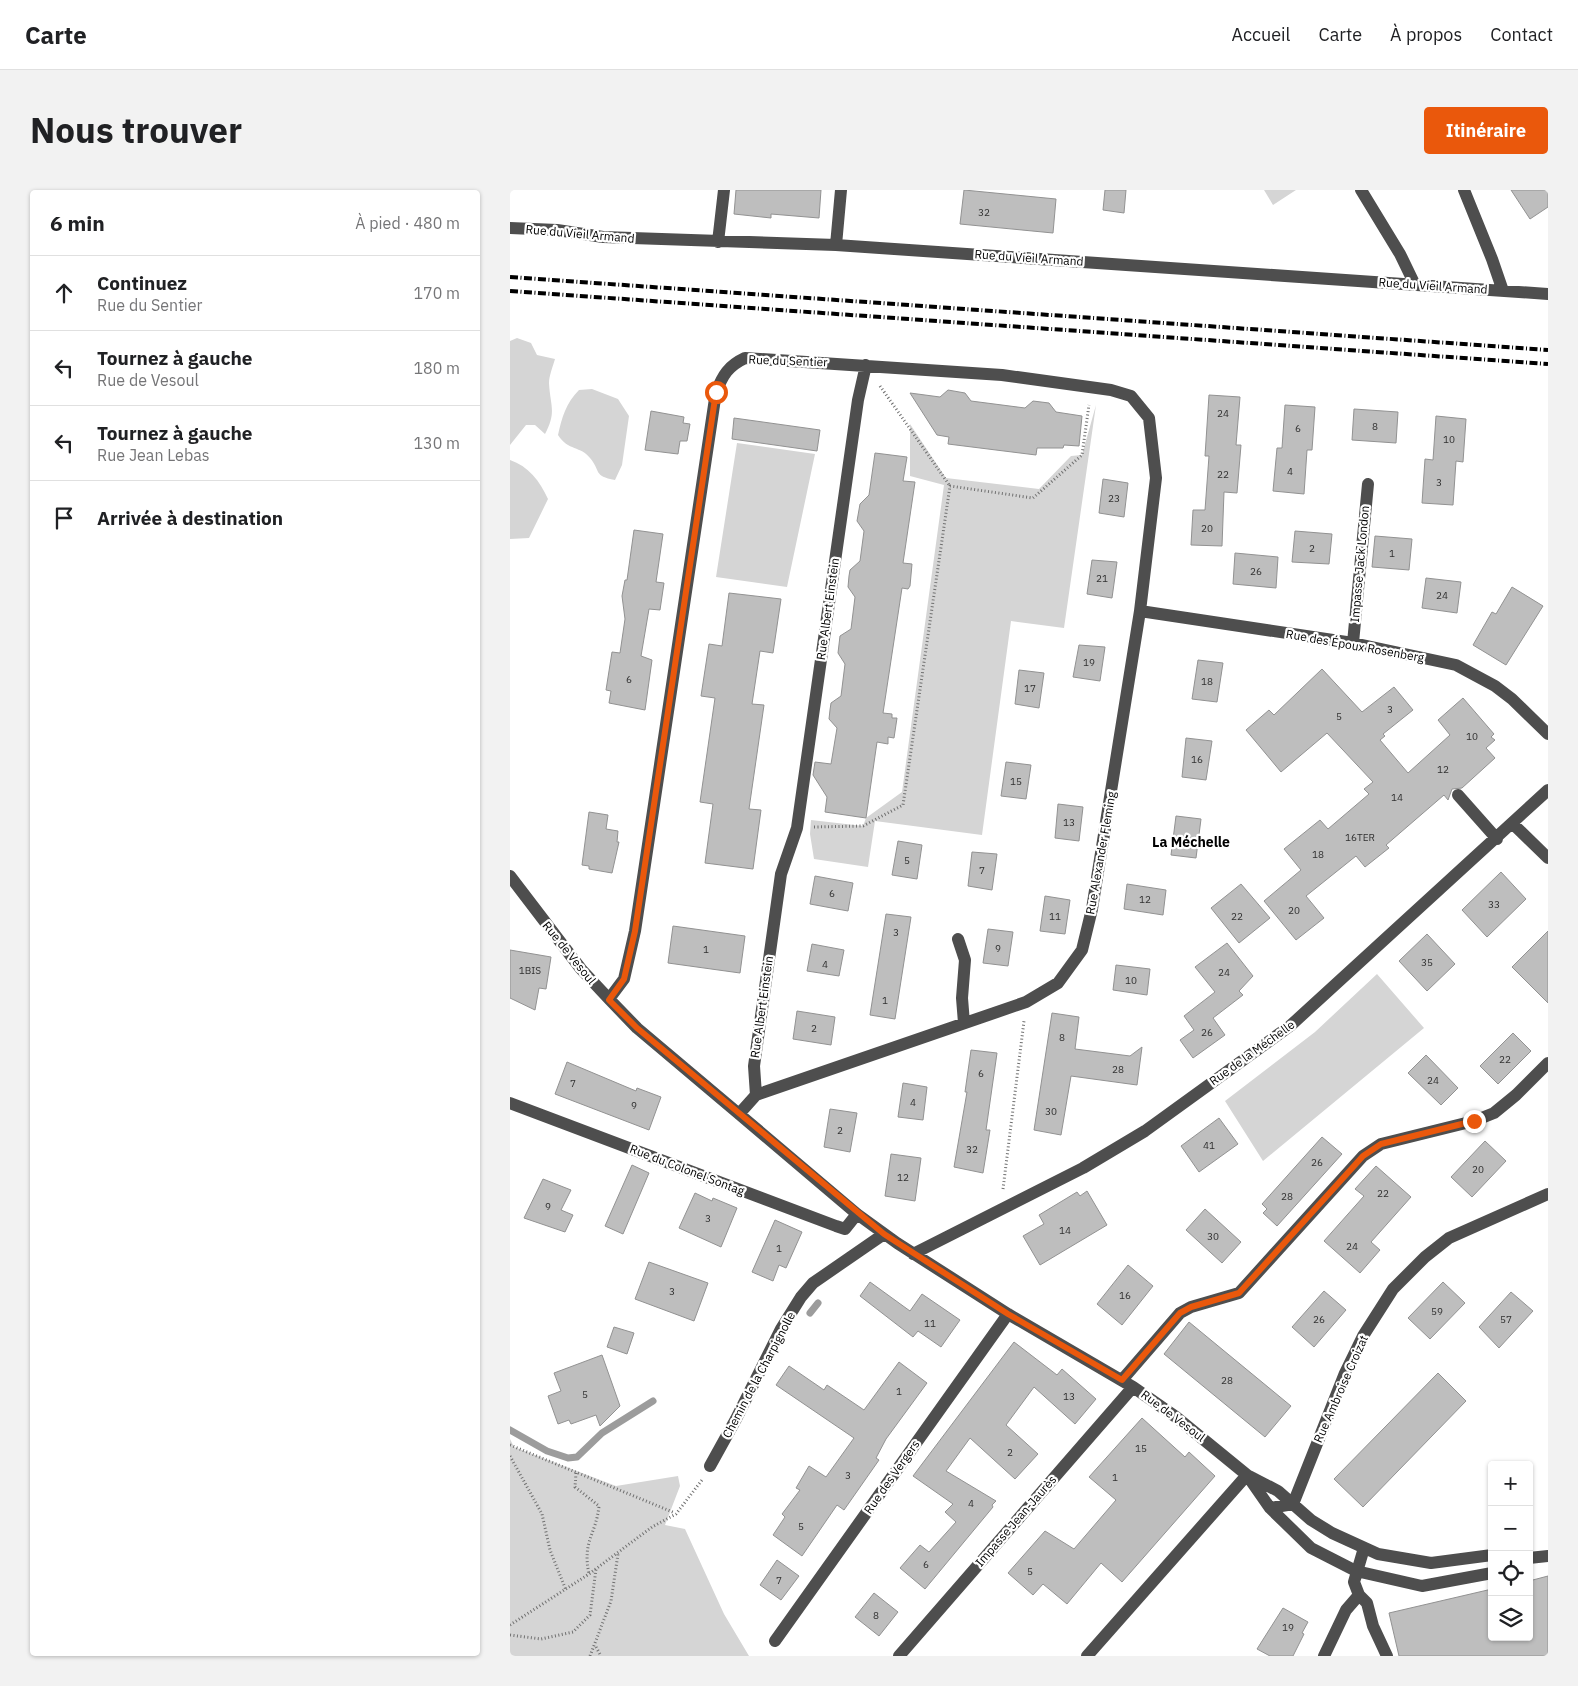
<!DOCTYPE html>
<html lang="fr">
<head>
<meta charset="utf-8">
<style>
  body { margin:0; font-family:"IBM Plex Sans",sans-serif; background:#f2f2f2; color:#202124 }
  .controls { position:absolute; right:15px; bottom:15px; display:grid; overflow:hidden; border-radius:5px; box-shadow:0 1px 4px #0004 }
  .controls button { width:45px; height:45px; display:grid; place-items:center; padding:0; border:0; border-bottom:1px solid #e0e0e0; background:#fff; color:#202124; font:25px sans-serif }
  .stop { position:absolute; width:15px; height:15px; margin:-11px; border:4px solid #ea580c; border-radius:50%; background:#fff }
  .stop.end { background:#ea580c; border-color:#fff; box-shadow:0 1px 5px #0008 }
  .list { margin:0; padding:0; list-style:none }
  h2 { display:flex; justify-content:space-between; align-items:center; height:65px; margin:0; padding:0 20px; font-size:21px }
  h2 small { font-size:16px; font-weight:400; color:#757577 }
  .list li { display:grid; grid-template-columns:32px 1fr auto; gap:15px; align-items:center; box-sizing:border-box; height:75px; padding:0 20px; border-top:1px solid #e0e0e0 }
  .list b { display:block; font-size:19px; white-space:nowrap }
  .list p { margin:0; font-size:16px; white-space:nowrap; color:#757577 }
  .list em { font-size:16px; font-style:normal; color:#757577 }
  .icon { flex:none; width:28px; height:28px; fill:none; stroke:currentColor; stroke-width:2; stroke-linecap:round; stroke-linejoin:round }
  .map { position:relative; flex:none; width:1038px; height:1466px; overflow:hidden; border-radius:5px }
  header { display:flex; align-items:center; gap:30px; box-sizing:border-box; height:70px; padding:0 25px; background:#fff; border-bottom:1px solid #e0e0e0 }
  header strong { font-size:24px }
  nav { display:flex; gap:28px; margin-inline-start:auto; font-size:18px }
  .intro { display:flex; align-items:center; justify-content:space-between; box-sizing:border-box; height:120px; padding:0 30px }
  h1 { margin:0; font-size:35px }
  .button { padding:12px 22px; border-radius:5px; background:#ea580c; color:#fff; font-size:18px; font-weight:700 }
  main { display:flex; gap:30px; padding:0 30px }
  aside { flex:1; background:#fff; border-radius:5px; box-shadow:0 1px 4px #0004 }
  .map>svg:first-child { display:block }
  .green { fill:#d5d5d5 }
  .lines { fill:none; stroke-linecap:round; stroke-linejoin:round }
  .stream { stroke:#9c9c9c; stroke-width:7 }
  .building { fill:#bebebe; stroke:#929292 }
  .path { stroke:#707070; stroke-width:3; stroke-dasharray:1 2.5; stroke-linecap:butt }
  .minor { stroke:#4e4e4e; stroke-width:12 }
  .rail { stroke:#000; stroke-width:4; stroke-dasharray:8 2.5 1 2.5; stroke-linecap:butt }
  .route { stroke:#ea580c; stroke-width:6 }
  .labels { text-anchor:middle; stroke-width:4.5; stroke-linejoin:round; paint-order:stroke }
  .number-label { font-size:10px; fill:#303030 }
  .street-label { font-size:12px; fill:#000; stroke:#fff }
  .neighbourhood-label { font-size:14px; font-weight:bold; fill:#000; stroke:#fff }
</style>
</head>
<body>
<header>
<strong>Carte</strong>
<nav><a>Accueil</a><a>Carte</a><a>À propos</a><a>Contact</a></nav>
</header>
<div class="intro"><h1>Nous trouver</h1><a class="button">Itinéraire</a></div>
<main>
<aside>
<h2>6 min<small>À pied · 480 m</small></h2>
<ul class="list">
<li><svg class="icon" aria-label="ahead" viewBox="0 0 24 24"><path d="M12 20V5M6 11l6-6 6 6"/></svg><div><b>Continuez</b><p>Rue du Sentier</p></div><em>170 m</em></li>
<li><svg class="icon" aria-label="left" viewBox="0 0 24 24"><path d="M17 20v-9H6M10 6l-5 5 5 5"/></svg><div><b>Tournez à gauche</b><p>Rue de Vesoul</p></div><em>180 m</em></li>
<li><svg class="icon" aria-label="left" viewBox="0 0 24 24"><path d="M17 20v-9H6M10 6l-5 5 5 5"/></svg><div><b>Tournez à gauche</b><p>Rue Jean Lebas</p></div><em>130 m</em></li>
<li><svg class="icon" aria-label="arrive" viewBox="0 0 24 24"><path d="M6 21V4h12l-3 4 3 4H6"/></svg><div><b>Arrivée à destination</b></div></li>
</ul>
</aside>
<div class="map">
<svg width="1038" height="1466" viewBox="0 0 1038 1466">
  <rect width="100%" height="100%" fill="#fff"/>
  <path class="green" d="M754 0H786L763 15Z
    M7 148 21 153 27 165 45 169C43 176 39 186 39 193 40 215 47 222 35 244L25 235H16L0 255V151Z
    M82 199 108 209 119 226 112 275 105 290C83 286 91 281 80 268 71 256 58 261 48 245 52 227 56 213 69 200Z
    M586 215 554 438 501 431 472 645 365 631 358 677 304 669 300 644 301 630 353 636 356 628 392 602 434 295 400 286V234L436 288 529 299 561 266 572 265Z
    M227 253 305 264 277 397 206 387Z
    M0 270C18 276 30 291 38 309L19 348 0 349Z
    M867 784 914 838 753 971 715 911 805 842Z
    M0 1249 4 1257 106 1296 168 1286 170 1296 155 1335 175 1339 214 1424 239 1466H0Z"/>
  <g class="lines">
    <path class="stream" d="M300 1123 308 1113
      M0 1240 37 1261 58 1268 67 1267 92 1243 143 1211"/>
  </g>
  <path class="building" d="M226 0H311L309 28 261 24V28L224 24Z
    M454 0 546 9 543 43 450 34Z
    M595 0H616L614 23 593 20Z
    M1001 0H1038V17L1020 29Z
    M438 200 455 203 461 211 515 218 523 211 539 213 546 222 572 226 569 256 554 255 553 258H527L526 265 438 254 439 247 427 245 400 203 430 207Z
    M699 205 730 207 726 255H731L727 303 714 302 712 356 681 355 683 320H695L699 266H695Z
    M775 215 805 217 802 260H797L794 304 763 301 767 258H772Z
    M844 219 888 222 886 253 842 250Z
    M141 221 174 227 173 233 180 234 177 251H170L168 264 135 260Z
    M926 226 956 229 953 272 946 271 943 315 912 313 915 269 923 270Z
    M224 228 310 240 307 261 222 249Z
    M365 263 397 267 393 291 405 292 393 373 402 374 400 396 398 399 392 398 373 523 382 524V528H387L384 548 378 547V554L367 552 356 628 315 622 317 607 303 585 305 572 321 574 327 538 319 529 320 520 321 513 331 506 335 474 328 463 330 446 341 439 345 407 338 397 339 386 340 380 350 371 354 341 347 331 350 314 359 305Z
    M593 289 618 293 614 327 589 323Z
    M124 340 153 344 146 392 154 393 150 420 139 419 131 466 142 470 135 520 99 513 101 501 96 500 102 462 110 463 115 429 112 406 115 390H117Z
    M785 341 822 344 819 374 782 372Z
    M865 346 902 349 899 380 862 377Z
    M725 363 768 367 766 398 723 394Z
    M582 370 607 372 602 408 577 404Z
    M916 388 951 392 947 423 912 418Z
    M1002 397 1033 416 996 475 963 455 982 422 986 424Z
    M219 403 271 409 263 463 250 461 242 514 254 515 239 619 251 620 243 679 195 673 203 614 190 612 205 508 191 506 199 454 212 456Z
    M569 455 595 457 590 491 563 487Z
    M688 470 713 473 707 512 682 509Z
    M812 479 852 522 884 497 903 520 873 544 875 546 870 550 898 583 940 545 928 530 953 508 984 544 981 547 985 550 976 558 985 568 952 598 942 599 938 610 934 605 876 655 879 658 855 677 846 666 796 706 814 728 786 750 754 711 791 680 774 659 810 630 818 639 859 604 854 599 863 592 817 543 771 582 736 540 759 520 764 525Z
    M509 480 534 483 529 518 505 514Z
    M676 548 702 551 696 590 672 587Z
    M496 572 521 575 516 609 491 606Z
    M548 614 573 617 569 651 545 648Z
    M79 622 98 625 96 639 108 641 107 652H109L102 683 79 679V676L72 675Z
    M666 626 691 629 686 668 661 665Z
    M388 651 412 655 407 689 382 685Z
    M462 662 487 664 482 700 458 696Z
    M991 682 1016 709 977 747 952 720Z
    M305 686 343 693 338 721 300 714Z
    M617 694 656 700 653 725 614 719Z
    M731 694 760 728 729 753 701 718Z
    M535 706 560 710 555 744 530 741Z
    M376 724 401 727 385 829 360 825Z
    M163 736 235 746 230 783 158 773Z
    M478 739 503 742 498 776 473 773Z
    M1038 741V813L1002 777Z
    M917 744 945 774 917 801 889 771Z
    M717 753 743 786 729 801 733 805 703 828 715 845 683 868 670 850 684 840 674 826 705 802 685 777Z
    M302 754 334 760 329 786 297 781Z
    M0 760 41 767 36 799 29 798 25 820 0 808Z
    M606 775 640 779 637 805 603 800Z
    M287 821 325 827 321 855 283 849Z
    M542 823 569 827 565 859 620 866 632 857 627 895 561 886 551 945 524 940Z
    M1003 843 1021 861 988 894 970 876Z
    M461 860 487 863 476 940H480L473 983 444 977 457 902H455Z
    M916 865 948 898 931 915 898 883Z
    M57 872 126 901 127 898 151 907 139 940 45 904Z
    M393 893 417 897 413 930 388 927Z
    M320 919 347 923 340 962 314 957Z
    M709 928 728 954 689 982 671 956Z
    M812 947 832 964 767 1036 753 1023 757 1019 752 1014Z
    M975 951 996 971 962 1007 941 987Z
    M381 964 411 968 405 1011 375 1006Z
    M122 975 139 983 113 1044 95 1036Z
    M866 976 901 1007 861 1052 870 1060 850 1083 814 1051 854 1006 845 999Z
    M33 989 61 1000 51 1020 63 1025 55 1042 14 1028Z
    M577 1001 597 1035 530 1075 513 1046 534 1034 529 1025 567 1002 570 1006Z
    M185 1003 202 1011 203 1008 227 1018 211 1057 169 1038Z
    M695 1019 731 1052 712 1073 676 1040Z
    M265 1030 292 1042 276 1078 269 1075 263 1091 242 1082Z
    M139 1072 198 1093 184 1131 125 1109Z
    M618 1075 643 1096 612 1135 587 1114Z
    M360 1092 400 1121 412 1104 450 1130 431 1157 408 1141 403 1147 350 1106Z
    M933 1092 955 1113 920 1149 898 1128Z
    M814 1101 836 1120 804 1157 782 1137Z
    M1001 1102 1023 1121 989 1158 969 1137Z
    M679 1132 781 1216 755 1247 654 1164Z
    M104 1137 124 1143 117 1164 97 1157Z
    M504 1152 547 1185 552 1179 586 1209 565 1234 524 1197 496 1235 528 1264 505 1289 460 1248 436 1281 486 1311 482 1315 483 1317 415 1399 390 1378 410 1355 419 1362 446 1332 435 1322 443 1314 403 1286Z
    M92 1165 110 1216 90 1236 86 1225 61 1234 59 1230 48 1234 38 1206 51 1201 44 1183Z
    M389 1172 417 1193 376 1249 366 1268 369 1270 334 1320 327 1315 292 1366 263 1345 275 1327 272 1324 290 1300 286 1298 299 1276 316 1287 344 1248 266 1195 279 1176 314 1200 317 1195 354 1220Z
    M928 1183 956 1211 853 1317 824 1289Z
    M632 1228 675 1267 679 1262 705 1286 612 1392 591 1373 557 1414 533 1394 523 1405 498 1383 535 1341 564 1359 606 1310 579 1287Z
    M267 1370 289 1386 271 1410 250 1395Z
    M1038 1386V1466H889L879 1423 982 1399V1447H1019V1391Z
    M364 1403 388 1422 369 1446 345 1427Z
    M773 1418 798 1432 792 1443 794 1444 783 1466H760L747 1459Z"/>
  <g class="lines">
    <path class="path" d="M370 196 440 296
      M304 637 353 636 393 615 440 296 523 308 572 265 579 215
      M493 999 514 831
      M0 1255 165 1323
      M0 1266 32 1324 40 1360 56 1400
      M66 1283 65 1297 89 1316C86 1345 72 1351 79 1384
      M0 1435 79 1384 142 1337 166 1324 192 1290
      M0 1445 31 1449 63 1442 80 1425 86 1379
      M86 1457 91 1466
      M80 1466 101 1411 108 1364"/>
    <path class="minor" d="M851 0 890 64 905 95
      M954 0 982 69 993 101
      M0 38 47 40 93 47 326 55 1038 104
      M208 52 214 0
      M326 55 331 0
      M630 421 843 453 946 475 985 496 1002 509 1038 544
      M843 453 858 294
      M948 605 987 649
      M1003 634 1038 668
      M0 686 71 779 99 809 127 838 229 924 347 1024 387 1053 498 1124 623 1197 666 1227 737 1285 760 1318 801 1358 846 1381 912 1396 982 1383
      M448 749 455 770 452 808 454 833
      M99 809 114 789 125 741 206 202C213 185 218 176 235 168L492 185 601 200 621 206 639 228 646 288 630 421 582 719 572 760 548 793 516 812 246 905 229 924
      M246 905 244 876 271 684 287 638 348 210 356 175
      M0 913 326 1036 335 1039 347 1024
      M403 1064 573 978 635 941 780 836 1038 600
      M612 1190 670 1123 681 1117 729 1103 853 966 871 954 964 931 984 923 1006 905 1038 873
      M200 1276 226 1229 271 1139 291 1107 303 1093 374 1044
      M739 1286 768 1301 801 1330 822 1343 868 1364 921 1373 982 1365
      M760 1318 783 1314 835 1183 853 1146 883 1099 915 1067 939 1048 1038 1004
      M854 1358 844 1392 849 1405 857 1413 863 1436 877 1466
      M1019 1368 1038 1366
      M265 1451 498 1124
      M389 1466 623 1197
      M577 1466 737 1285
      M814 1466 836 1420 849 1405"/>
    <path class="rail" d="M0 87 1038 160
      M0 101 1038 174"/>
  </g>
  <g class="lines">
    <path class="route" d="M206 202 125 741 114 789 99 810 127 838 374 1044 498 1124 612 1190 670 1123 681 1117 729 1103 853 966 871 954 964 931"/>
  </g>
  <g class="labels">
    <g class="number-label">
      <text x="474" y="26">32</text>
      <text x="713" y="227">24</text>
      <text x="865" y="240">8</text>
      <text x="788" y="242">6</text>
      <text x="939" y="253">10</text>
      <text x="780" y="285">4</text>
      <text x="713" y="288">22</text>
      <text x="929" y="296">3</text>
      <text x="604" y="312">23</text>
      <text x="697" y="342">20</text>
      <text x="802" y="362">2</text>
      <text x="882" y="367">1</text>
      <text x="746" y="385">26</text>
      <text x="592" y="392">21</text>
      <text x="932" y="409">24</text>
      <text x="579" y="476">19</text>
      <text x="119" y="493">6</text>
      <text x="697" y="495">18</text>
      <text x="520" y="502">17</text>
      <text x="880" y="523">3</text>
      <text x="829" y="530">5</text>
      <text x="962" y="550">10</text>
      <text x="687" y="573">16</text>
      <text x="933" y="583">12</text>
      <text x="506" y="595">15</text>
      <text x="887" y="611">14</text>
      <text x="559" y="636">13</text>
      <text x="850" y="651">16TER</text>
      <text x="808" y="668">18</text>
      <text x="397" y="674">5</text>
      <text x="472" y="684">7</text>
      <text x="322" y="707">6</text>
      <text x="635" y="713">12</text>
      <text x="984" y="718">33</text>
      <text x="784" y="724">20</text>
      <text x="545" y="730">11</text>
      <text x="727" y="730">22</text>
      <text x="386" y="746">3</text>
      <text x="488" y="762">9</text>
      <text x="196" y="763">1</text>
      <text x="917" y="776">35</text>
      <text x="315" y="778">4</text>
      <text x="20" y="784">1BIS</text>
      <text x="714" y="786">24</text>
      <text x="621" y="794">10</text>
      <text x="375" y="814">1</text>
      <text x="304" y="842">2</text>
      <text x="697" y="846">26</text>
      <text x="552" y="851">8</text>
      <text x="995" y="873">22</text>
      <text x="608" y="883">28</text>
      <text x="471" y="887">6</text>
      <text x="923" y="894">24</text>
      <text x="63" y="897">7</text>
      <text x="403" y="916">4</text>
      <text x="124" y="919">9</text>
      <text x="541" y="925">30</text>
      <text x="330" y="944">2</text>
      <text x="699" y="959">41</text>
      <text x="462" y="963">32</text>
      <text x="807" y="976">26</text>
      <text x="968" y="983">20</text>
      <text x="393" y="991">12</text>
      <text x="873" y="1007">22</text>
      <text x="777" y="1010">28</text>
      <text x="38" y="1020">9</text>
      <text x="198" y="1032">3</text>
      <text x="555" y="1044">14</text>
      <text x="703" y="1050">30</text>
      <text x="842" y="1060">24</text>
      <text x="269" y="1062">1</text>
      <text x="162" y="1105">3</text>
      <text x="615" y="1109">16</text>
      <text x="927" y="1125">59</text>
      <text x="809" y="1133">26</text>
      <text x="996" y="1133">57</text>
      <text x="420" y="1137">11</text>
      <text x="717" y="1194">28</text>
      <text x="389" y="1205">1</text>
      <text x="75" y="1208">5</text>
      <text x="559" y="1210">13</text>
      <text x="631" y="1262">15</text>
      <text x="500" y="1266">2</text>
      <text x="338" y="1289">3</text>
      <text x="605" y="1291">1</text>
      <text x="461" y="1317">4</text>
      <text x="291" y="1340">5</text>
      <text x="416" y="1378">6</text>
      <text x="520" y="1385">5</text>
      <text x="269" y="1394">7</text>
      <text x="366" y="1429">8</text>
      <text x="778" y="1441">19</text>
    </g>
    <g class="street-label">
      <text transform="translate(70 44) rotate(5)" y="4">Rue du Vieil Armand</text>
      <text transform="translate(519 68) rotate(4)" y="4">Rue du Vieil Armand</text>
      <text transform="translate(923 96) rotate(4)" y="4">Rue du Vieil Armand</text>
      <text transform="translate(278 171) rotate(2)" y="4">Rue du Sentier</text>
      <text transform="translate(850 374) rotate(-85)" y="4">Impasse Jack London</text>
      <text transform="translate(318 419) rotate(-82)" y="4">Rue Albert Einstein</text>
      <text transform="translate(845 456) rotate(10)" y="4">Rue des Époux Rosenberg</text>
      <text transform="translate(591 663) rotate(-80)" y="4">Rue Alexander Fleming</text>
      <text transform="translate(59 763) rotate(51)" y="4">Rue de Vesoul</text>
      <text transform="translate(252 817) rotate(-82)" y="4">Rue Albert Einstein</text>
      <text transform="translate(742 863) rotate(-36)" y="4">Rue de la Méchelle</text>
      <text transform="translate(177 980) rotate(21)" y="4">Rue du Colonel Sontag</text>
      <text transform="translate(249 1185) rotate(-62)" y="4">Chemin de la Charpignolle</text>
      <text transform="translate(831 1199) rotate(-66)" y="4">Rue Ambroise Croizat</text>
      <text transform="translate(663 1226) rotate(37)" y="4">Rue de Vesoul</text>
      <text transform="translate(382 1287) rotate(-55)" y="4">Rue des Vergers</text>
      <text transform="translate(506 1331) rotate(-49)" y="4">Impasse Jean-Jaurès</text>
    </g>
    <g class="neighbourhood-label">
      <text x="681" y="657">La Méchelle</text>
    </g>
  </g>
</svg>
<div class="controls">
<button>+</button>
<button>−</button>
<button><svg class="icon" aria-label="locate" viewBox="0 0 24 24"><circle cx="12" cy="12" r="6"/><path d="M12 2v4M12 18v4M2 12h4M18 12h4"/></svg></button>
<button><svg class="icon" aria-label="layers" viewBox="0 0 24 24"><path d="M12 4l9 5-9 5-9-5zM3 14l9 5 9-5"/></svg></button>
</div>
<div class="stop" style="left:206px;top:202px"></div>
<div class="stop end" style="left:964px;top:931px"></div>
</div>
</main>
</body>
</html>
